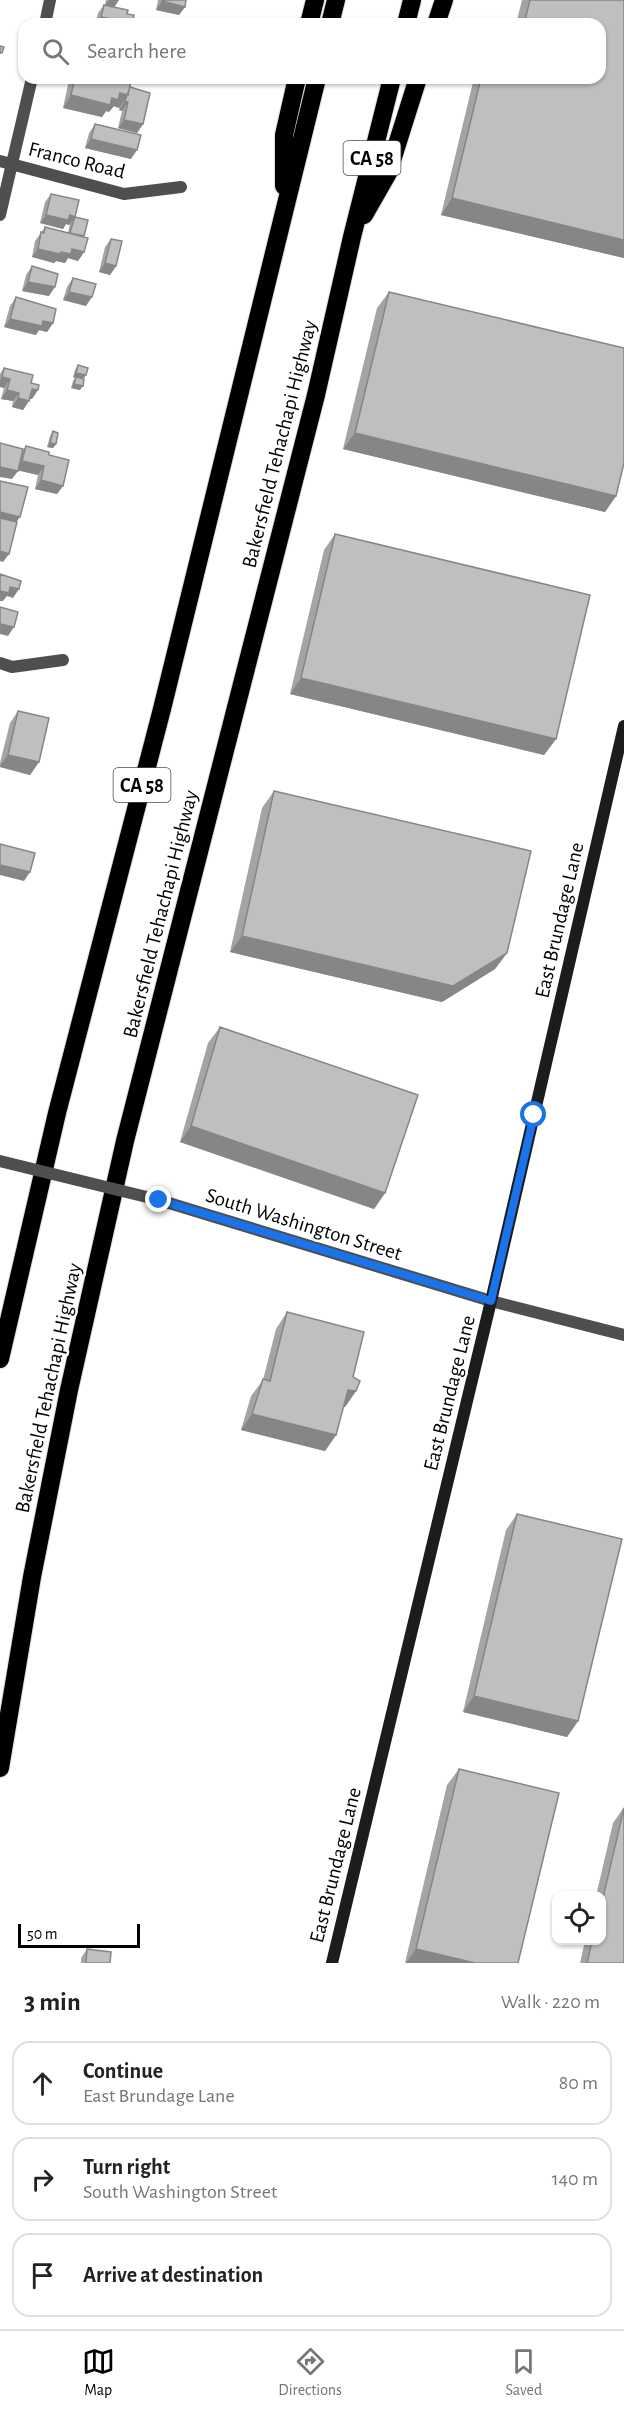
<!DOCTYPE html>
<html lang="en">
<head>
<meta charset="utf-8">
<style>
  body { margin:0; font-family:"Alegreya Sans",sans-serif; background:#f6f6f6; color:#222 }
  .controls { position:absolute; right:18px; bottom:18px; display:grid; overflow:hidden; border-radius:12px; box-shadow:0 2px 4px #0004 }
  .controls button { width:54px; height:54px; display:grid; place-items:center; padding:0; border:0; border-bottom:2px solid #e0e0e0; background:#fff; color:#222; font:30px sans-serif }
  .scale { position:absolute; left:18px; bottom:15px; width:122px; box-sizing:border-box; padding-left:6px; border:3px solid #000; border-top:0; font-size:16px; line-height:21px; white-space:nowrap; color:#000; -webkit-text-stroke:4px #fff; paint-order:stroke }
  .stop { position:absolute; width:18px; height:18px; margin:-14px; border:4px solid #1a73e8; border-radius:50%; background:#fff }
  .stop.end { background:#1a73e8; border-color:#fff; box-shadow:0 2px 6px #0008 }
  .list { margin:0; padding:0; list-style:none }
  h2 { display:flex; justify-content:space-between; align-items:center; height:78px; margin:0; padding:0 24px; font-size:26px }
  h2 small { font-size:20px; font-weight:400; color:#767676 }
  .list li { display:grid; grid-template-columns:39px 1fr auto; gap:18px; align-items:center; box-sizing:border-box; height:84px; margin:0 12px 12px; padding:0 12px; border:2px solid #e0e0e0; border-radius:18px }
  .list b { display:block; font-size:22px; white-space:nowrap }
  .list p { margin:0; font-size:20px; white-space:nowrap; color:#767676 }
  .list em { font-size:20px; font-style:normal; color:#767676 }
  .icon { flex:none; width:33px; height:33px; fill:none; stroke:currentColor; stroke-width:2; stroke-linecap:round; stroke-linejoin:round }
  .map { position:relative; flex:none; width:624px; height:1963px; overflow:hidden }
  .search { position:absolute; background:#fff; box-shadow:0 2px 4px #0004; left:18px; right:18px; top:18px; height:66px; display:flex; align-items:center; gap:15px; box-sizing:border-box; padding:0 21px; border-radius:18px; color:#767676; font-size:22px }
  .sheet { height:366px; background:#fff }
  nav { display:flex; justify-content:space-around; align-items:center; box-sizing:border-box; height:84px; border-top:2px solid #e0e0e0; background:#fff; font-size:16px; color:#767676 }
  nav a { display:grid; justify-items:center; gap:3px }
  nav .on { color:#000 }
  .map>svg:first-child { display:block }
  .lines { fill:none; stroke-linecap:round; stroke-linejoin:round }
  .motorway-casing { stroke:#dbdbdb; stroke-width:20 }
  .minor { stroke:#4f4f4f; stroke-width:12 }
  .tertiary { stroke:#4f4f4f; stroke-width:12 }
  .secondary { stroke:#1c1c1c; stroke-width:12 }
  .motorway { stroke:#000; stroke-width:18 }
  .tertiary-bridge { stroke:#4f4f4f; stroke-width:12 }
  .wall { fill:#a4a4a4 }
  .shaded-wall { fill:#868686 }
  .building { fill:#bfbfbf; stroke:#868686; stroke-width:1.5 }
  .route { stroke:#1a73e8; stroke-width:8 }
  .labels { text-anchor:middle; stroke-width:5; stroke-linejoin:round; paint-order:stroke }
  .shield { fill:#fff; stroke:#4c4c4c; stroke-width:1.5 }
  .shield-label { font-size:20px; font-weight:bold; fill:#000 }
  .street-label { font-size:21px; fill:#000; stroke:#fff }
</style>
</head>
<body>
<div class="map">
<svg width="624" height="1963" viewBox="0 0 624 1963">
  <rect width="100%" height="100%" fill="#fff"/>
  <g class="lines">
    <g class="motorway-casing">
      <path id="motorway" d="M309 24 315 0
        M330 24 336 0
        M406 24 412 0
        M436 24 444 0
        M284 186V135L297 78
        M364 215 388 173 418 78
        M0 1359 57 1113 162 709 317 78
        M0 1768 32 1577 69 1390 125 1141 316 395 352 237 392 78"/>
    </g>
    <path class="minor" d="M45 24 50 0
      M0 161 124 194 181 187
      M0 215 32 78
      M0 663 12 667 63 660"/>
    <path class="tertiary" d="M159 1200 491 1301 624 1335"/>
    <path class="secondary" d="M332 1963 491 1301 624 726"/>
    <use href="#motorway" class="motorway"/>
    <path class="tertiary-bridge" d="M0 1161 159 1200"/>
  </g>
  <path class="wall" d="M105 0H119L114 7 127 14 131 24H95L98 13 104 5H105L106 0Z
    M158 0H186L185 7 179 15 156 10Z
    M522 0H624V258L441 215 474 78H600V24H516Z
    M71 78H117L130 87 143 124 137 133 118 128 122 111 119 110 120 106 119 108 114 106 109 112 106 111 102 117 63 108 69 80Z
    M95 124 131 159 85 148 89 133Z
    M51 194 75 217 83 237 84 252 78 261 68 258 65 263 56 261 54 263 32 257 35 241 45 227 68 233 70 223 69 225 66 224 63 229 40 223 45 202Z
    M111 239 116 266 110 275 99 272 105 247Z
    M32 266 49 296 22 291 26 275Z
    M73 278 86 306 63 300 67 287Z
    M389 292 616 496 605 512 343 449 377 308Z
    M16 297 53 323 47 332 39 330 36 335 4 327 10 306Z
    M78 365 86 375 83 379 80 390 71 388 73 381 75 378 73 377 75 370Z
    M4 368 31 383 32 399H30L23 410 12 407 13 401 1 399 4 388 0 387V374Z
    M53 431 56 444 53 448 47 447 50 436Z
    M26 446 49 455 63 486 57 494 35 489 38 475 18 470 12 479 22 451Z
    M335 534 556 739 544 755 290 694 324 550Z
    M18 711 39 762 30 775 0 767V763L10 723Z
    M274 791 507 953 495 969 442 1002 230 952 262 808Z
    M220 1027 385 1193 374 1209 180 1142 208 1043Z
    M287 1312 353 1377 356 1391 345 1407H343L336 1435 325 1451 241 1430 251 1396 263 1380 276 1329Z
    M517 1514 578 1721 567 1737 463 1712 506 1530Z
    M459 1769 518 1963H405L447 1785Z
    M624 1807V1963H580L585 1941H602V1896H596L613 1823Z
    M87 1949 110 1963H81V1958Z"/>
  <path class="shaded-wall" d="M109 0H119L113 9 104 6Z
    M162 1 185 7 179 15 156 10Z
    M101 17 132 23 131 24H96Z
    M120 93 128 95 119 108 114 106 109 112 106 111 102 117 63 108 71 95 112 98Z
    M125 101 128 102 122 111 119 110Z
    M124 120 143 124 137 133 118 128Z
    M91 139 137 150 131 159 85 148Z
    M452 198 624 240V258L441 215Z
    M46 215H70L75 217 69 225 66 224 63 229 40 223Z
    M38 249 61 252 72 249 84 252 78 261 68 258 65 263 56 261 54 263 32 257Z
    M105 263 116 266 110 275 99 272Z
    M28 282 55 287 49 296 22 291Z
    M69 292 92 297 86 306 63 300Z
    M10 319 43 321 53 323 47 332 39 330 36 335 4 327Z
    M76 373 86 375 83 379 73 377Z
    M2 377 10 379 4 388 0 387V380Z
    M74 384 83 386 80 390 71 388Z
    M32 389 38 390 32 399 26 398Z
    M7 390 19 393 13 401 1 399Z
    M18 398 29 401 23 410 12 407Z
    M355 433 616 496 605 512 343 449Z
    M50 443 56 444 53 448 47 447Z
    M22 461 44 466 38 475 16 470Z
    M0 467 18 471 12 479 0 477Z
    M41 480 63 486 57 494 35 489Z
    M0 512 20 517 14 525 0 522Z
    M0 551 9 554 3 562 0 561Z
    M10 587 19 589 13 598 7 596 3 601H0V591Z
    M0 624 14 627 8 636 0 634Z
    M301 678 556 739 544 755 290 694Z
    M8 755 39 762 30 775 0 767V766Z
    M0 865 30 872 24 881 0 875Z
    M242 936 507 953 495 969 442 1002 230 952Z
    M191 1126 385 1193 374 1209 180 1142Z
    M348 1390 356 1391 345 1407 336 1406Z
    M252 1414 336 1435 325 1451 241 1430Z
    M474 1696 578 1721 567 1737 463 1712Z
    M416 1949 475 1963H406Z"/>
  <path class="building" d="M162 0H186L185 7 162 1Z
    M530 0H624V240L452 198 481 78H600V24H524Z
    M104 5 128 10 127 14 134 15 132 23 101 17Z
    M0 46 4 47 2 53H0Z
    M75 78H117L131 81 128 95 120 93 118 100 112 98 110 105 71 95Z
    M130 87 150 93 143 124 124 120 128 102 125 101Z
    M95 124 141 135 137 150 91 139Z
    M51 194 79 200 75 217 70 215 68 220 46 215Z
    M75 217 88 220 84 236 70 233 74 219Z
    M45 227 88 238 84 252 72 249 71 254 61 252 60 254 38 249 41 232 44 233Z
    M111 239 122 241 116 266 105 263Z
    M32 266 58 274 55 287 28 282Z
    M73 278 96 284 92 297 69 292Z
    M389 292 624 348V463L616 496 355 433Z
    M16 297 56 309 53 323 43 321 42 326 10 319Z
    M78 365 88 368 86 375 76 373Z
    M4 368 33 375 31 383 39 385 38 390 32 389 29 401 18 398 19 393 7 390 10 379 2 377Z
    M76 377 84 379 83 386 74 384Z
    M53 431 58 433 56 444 50 443Z
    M0 443 23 449 18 471 0 467Z
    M26 446 49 452V455L69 460 63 486 41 480 44 466 22 461Z
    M0 481 28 487 20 517 0 512Z
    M0 518 17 522 9 554 0 551Z
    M335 534 590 595 556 739 301 678Z
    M0 574 21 581 19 589 10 587 9 593 0 591Z
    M0 607 18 612 14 627 0 624Z
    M18 711 49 718 39 762 8 755Z
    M274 791 531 851 507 953 453 986 242 936Z
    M0 844 35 853 30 872 0 865Z
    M220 1027 418 1095 385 1193 191 1126Z
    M287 1312 364 1332 353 1377 360 1381 356 1391 348 1390 336 1435 252 1414 263 1379 270 1381Z
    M517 1514 622 1539 578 1721 474 1696Z
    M459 1769 559 1793 518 1963H475L416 1949Z
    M624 1808V1963H587L592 1941H602V1902Z
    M87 1949 111 1952 110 1963H86Z"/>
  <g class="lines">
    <path class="route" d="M159 1200 491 1301 534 1115"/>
  </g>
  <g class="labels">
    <g class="shield">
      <rect x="343.5" y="141" width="57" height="34" rx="4.5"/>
      <rect x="113.5" y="768" width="57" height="34" rx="4.5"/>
    </g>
    <g class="shield-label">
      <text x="372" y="165">CA 58</text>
      <text x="142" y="792">CA 58</text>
    </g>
    <g class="street-label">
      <text transform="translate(77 160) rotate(14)" y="7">Franco Road</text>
      <text transform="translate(279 444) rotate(-76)" y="7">Bakersfield Tehachapi Highway</text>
      <text transform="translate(160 914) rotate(-76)" y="7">Bakersfield Tehachapi Highway</text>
      <text transform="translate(559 920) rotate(-77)" y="7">East Brundage Lane</text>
      <text transform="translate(304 1224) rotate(17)" y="7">South Washington Street</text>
      <text transform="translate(48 1388) rotate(-78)" y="7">Bakersfield Tehachapi Highway</text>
      <text transform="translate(449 1393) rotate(-76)" y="7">East Brundage Lane</text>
      <text transform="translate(335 1865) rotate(-76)" y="7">East Brundage Lane</text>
    </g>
  </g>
</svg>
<div class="controls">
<button><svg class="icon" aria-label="locate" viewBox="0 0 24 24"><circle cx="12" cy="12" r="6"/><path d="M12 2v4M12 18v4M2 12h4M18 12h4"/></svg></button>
</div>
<div class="scale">50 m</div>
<div class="stop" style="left:534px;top:1115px"></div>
<div class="stop end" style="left:159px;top:1200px"></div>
<div class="search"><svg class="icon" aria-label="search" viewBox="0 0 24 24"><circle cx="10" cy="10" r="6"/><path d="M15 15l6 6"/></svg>Search here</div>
</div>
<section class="sheet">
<h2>3 min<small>Walk · 220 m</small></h2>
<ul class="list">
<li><svg class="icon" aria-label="ahead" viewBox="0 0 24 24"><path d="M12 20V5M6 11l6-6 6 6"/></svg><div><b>Continue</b><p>East Brundage Lane</p></div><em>80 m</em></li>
<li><svg class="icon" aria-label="right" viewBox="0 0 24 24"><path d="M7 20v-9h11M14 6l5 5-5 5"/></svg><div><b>Turn right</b><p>South Washington Street</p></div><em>140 m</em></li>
<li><svg class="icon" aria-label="arrive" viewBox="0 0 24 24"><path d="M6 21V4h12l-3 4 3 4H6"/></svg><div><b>Arrive at destination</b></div></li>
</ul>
</section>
<nav>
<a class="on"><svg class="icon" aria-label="map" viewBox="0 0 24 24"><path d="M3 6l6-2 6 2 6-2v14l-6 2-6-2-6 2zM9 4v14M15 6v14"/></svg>Map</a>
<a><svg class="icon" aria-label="directions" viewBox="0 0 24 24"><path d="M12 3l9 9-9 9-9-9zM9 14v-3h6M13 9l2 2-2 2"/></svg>Directions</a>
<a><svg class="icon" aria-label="saved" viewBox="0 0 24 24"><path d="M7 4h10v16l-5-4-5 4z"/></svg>Saved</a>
</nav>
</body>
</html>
